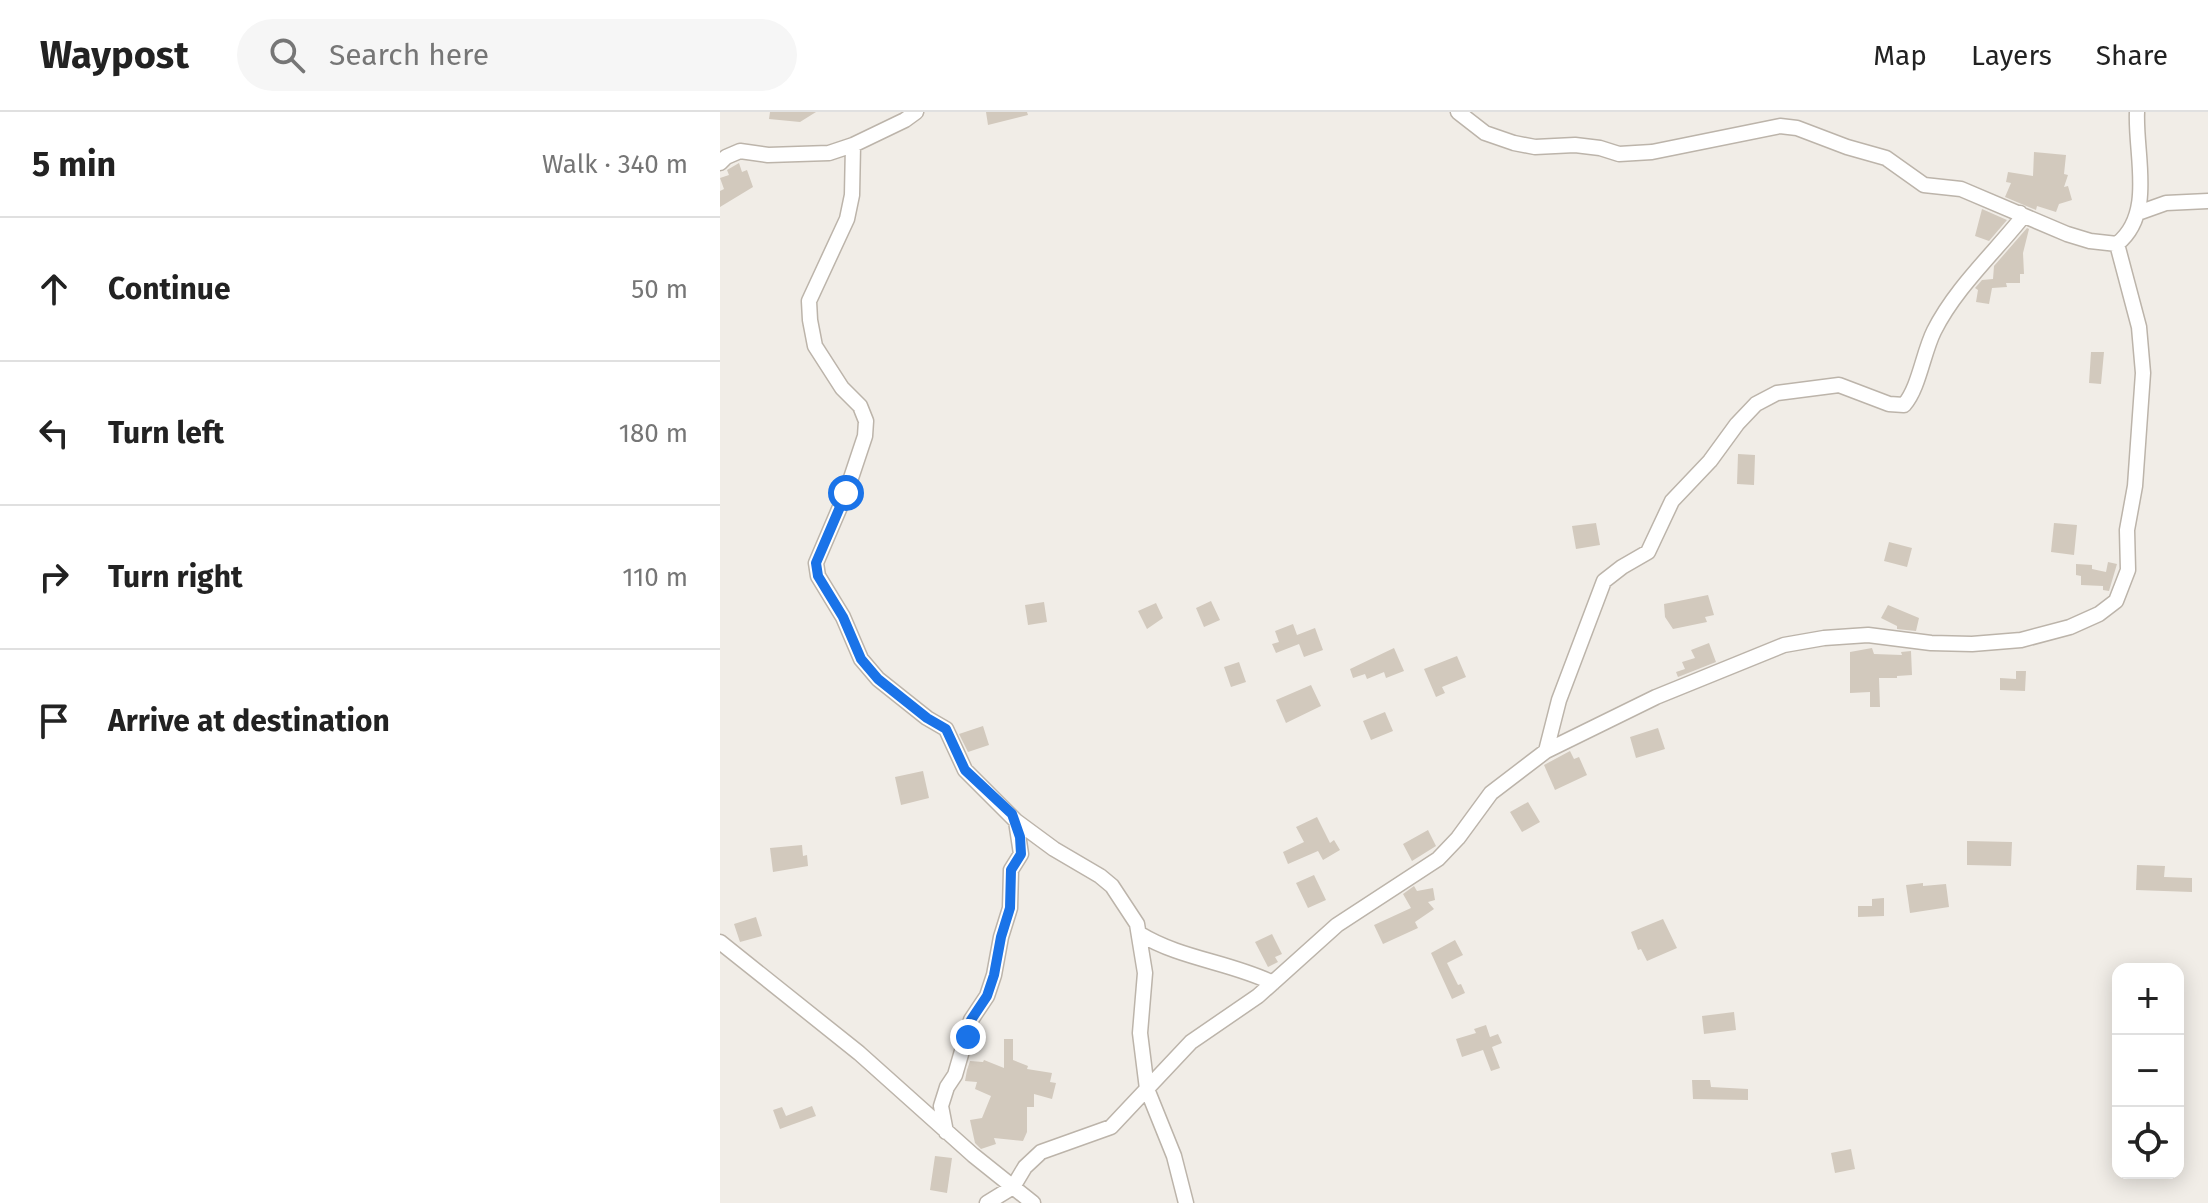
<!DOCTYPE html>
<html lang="en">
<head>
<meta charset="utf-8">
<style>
  body { margin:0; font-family:"Fira Sans",sans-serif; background:#f6f6f6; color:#222 }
  .controls { position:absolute; right:24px; bottom:24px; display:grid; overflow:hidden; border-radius:16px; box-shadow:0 4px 20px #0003 }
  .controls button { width:72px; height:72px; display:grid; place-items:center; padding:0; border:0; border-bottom:2px solid #e0e0e0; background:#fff; color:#222; font:40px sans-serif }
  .stop { position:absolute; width:24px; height:24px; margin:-18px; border:6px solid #1a73e8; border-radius:50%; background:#fff }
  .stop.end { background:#1a73e8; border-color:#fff; box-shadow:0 2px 8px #0008 }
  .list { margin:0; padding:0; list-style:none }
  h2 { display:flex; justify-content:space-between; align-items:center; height:104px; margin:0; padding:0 32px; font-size:34px }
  h2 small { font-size:26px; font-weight:400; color:#767676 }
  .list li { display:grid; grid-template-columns:52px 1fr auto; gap:24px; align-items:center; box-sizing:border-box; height:144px; padding:0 32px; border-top:2px solid #e0e0e0 }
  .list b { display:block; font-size:30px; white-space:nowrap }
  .list em { font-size:26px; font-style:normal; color:#767676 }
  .icon { flex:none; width:44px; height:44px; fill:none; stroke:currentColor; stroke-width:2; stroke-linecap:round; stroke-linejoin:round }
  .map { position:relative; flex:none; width:1488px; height:1091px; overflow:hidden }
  header { display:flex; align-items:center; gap:48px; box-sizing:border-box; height:112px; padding:0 40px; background:#fff; border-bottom:2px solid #e0e0e0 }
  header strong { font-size:38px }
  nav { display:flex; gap:44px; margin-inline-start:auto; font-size:28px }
  .search { width:560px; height:72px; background:#f6f6f6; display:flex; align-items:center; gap:20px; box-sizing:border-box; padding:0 28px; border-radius:44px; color:#767676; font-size:30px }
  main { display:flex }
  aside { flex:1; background:#fff }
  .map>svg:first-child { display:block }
  .building { fill:#d2c9bd }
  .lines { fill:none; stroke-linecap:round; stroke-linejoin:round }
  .minor-casing { stroke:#bcb4aa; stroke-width:17 }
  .minor { stroke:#fff; stroke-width:14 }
  .route { stroke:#1a73e8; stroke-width:10 }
</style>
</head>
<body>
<header>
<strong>Waypost</strong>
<div class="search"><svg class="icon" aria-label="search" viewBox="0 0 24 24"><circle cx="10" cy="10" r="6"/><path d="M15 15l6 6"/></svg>Search here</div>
<nav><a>Map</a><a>Layers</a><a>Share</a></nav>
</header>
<main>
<aside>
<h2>5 min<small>Walk · 340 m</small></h2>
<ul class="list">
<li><svg class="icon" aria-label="ahead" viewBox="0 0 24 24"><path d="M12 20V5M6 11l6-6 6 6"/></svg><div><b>Continue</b></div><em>50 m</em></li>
<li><svg class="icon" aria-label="left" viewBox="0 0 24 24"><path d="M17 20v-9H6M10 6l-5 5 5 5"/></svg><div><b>Turn left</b></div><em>180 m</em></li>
<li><svg class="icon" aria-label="right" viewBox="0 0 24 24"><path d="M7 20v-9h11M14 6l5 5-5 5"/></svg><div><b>Turn right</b></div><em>110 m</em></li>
<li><svg class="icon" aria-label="arrive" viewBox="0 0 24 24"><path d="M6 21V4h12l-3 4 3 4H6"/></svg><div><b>Arrive at destination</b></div></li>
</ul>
</aside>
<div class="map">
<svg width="1488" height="1091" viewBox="0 0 1488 1091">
  <rect width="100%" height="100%" fill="#f1ede7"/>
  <path class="building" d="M50 0H96L80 10 49 7Z
    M266 0H307L308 3 268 13Z
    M1314 40 1346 43 1344 62 1348 63 1344 75 1348 74 1352 88 1339 92 1336 100 1317 94 1316 98 1285 85 1291 71 1286 70 1288 60 1313 64Z
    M19 51 22 60 27 58 33 75 0 95V79L4 77 0 66 9 63 7 58Z
    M1262 97 1287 108 1269 129 1255 124Z
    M1307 116 1309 117 1303 141 1304 162H1300V171H1286L1287 175 1272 176 1269 192 1256 190 1258 178 1255 176 1262 168 1273 167 1274 154Z
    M1371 240H1384L1381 272 1369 271Z
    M1018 342 1035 343 1034 373 1017 372Z
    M876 411 880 433 856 437 852 414Z
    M1334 411 1357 413 1354 443 1331 440Z
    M1169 430 1192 436 1187 455 1164 449Z
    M1388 450 1397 452 1389 479 1383 478V474L1361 473V464L1356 463V452L1372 453V457L1386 460Z
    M988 483 994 503 985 505 987 510 953 517 945 505 944 492Z
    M491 489 500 508 484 515 476 496Z
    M324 490 327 510 308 513 305 493Z
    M436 491 443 506 427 517 418 499Z
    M1168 493 1199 506 1196 519 1177 517V514L1161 506Z
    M573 512 577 523 595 516 603 538 584 545 579 532 556 541 552 532 559 530 555 519Z
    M989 531 996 550 958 565 956 560 965 557 962 550 975 546 971 538Z
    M674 536 684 559 666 566 664 560 647 567 645 562 633 566 630 557Z
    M1152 536 1154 542 1182 543 1181 540 1191 539 1192 563 1177 564V566H1159L1160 595H1150V580L1130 581V540Z
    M737 544 746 565 722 575 725 581 716 585 704 557Z
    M519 550 526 570 511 575 504 555Z
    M1296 559H1306L1305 579 1280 578V566L1296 567Z
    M591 573 601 594 566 611 556 588Z
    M665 600 673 619 651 628 643 609Z
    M263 614 269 633 248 640 239 622Z
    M938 616 945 637 916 646 910 625Z
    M850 639 854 647 859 645 867 663 835 678 824 653Z
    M203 659 209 686 181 693 175 665Z
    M808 690 820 710 802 720 790 700Z
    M597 705 610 731 614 728 620 738 603 748 598 739 568 752 563 740 584 730 576 715Z
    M708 718 716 734 692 749 683 732Z
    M1247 729 1292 730 1291 754 1247 753Z
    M82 733 83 744 87 743 88 754 53 760 50 736Z
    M1417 753 1445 754 1444 765 1472 766V780L1416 778Z
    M594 763 606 788 588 796 576 771Z
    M1203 771V774L1226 772 1229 795 1190 801 1186 773Z
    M694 774 697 779 713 776 715 788 708 790 714 797 695 810 698 816 663 832 654 813 691 796 683 782Z
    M1164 786V804L1138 805V794H1152V787Z
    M36 805 42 824 20 830 14 812Z
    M943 807 957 836 927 849 921 837 918 838 911 820Z
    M552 822 562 842 555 845 558 850 548 855 535 830Z
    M735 828 743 843 727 851 738 873 741 872 745 881 732 887 711 841Z
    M1014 900 1016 918 984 922 982 904Z
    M766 913 770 925 778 922 782 931 772 935 780 956 771 959 763 938 742 945 736 927 756 921 754 917Z
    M284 927H293V948L308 954 307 957 332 961 330 970 336 971 332 987 314 982V995H307V1020L303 1029 274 1026 276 1032 261 1037 255 1031 250 1008 262 1006 271 984 255 977 257 970 245 969 247 958 250 949 263 950 264 948 284 956Z
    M972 968H990L991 975 1028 977V988L973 987Z
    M92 994 96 1004 60 1017 53 998 62 995 66 1004Z
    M1131 1037 1135 1057 1115 1061 1111 1041Z
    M215 1044 232 1046 227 1081 210 1078Z"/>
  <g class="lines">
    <g class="minor-casing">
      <path id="minor" d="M738 0 765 21 794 31 815 35 855 33 880 36 899 42 932 40 1060 14 1077 16 1127 35 1166 46 1204 73 1241 77 1347 122 1370 129 1397 132C1435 102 1415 43 1417 0
        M133 33 132 83 127 107 89 189 90 208 95 234 122 276 140 294 146 309 145 324 126 381 96 451 98 464 123 505 141 547 158 567 207 606 226 617 245 658 296 709 334 737 380 764 392 774 417 812 425 861 420 921 427 977 454 1044 466 1091
        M0 51 6 45 20 39 48 43 109 41 133 33 185 8 196 0
        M1418 101 1446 91 1488 89
        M826 639 839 588 884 469 902 455 928 440 952 389 990 349 1017 312 1036 292 1057 281 1119 273 1169 292 1184 293C1199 276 1203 241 1214 219 1235 177 1272 143 1301 107L1300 101
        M420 822C461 847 510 850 553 871
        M0 830 139 941 253 1043 313 1091
        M226 1020 221 994 227 975 235 963 251 908 267 884 274 863 281 825 290 796 291 758 301 742 296 709
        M267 1091 293 1075 305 1055 321 1040 391 1015 471 930 538 884 617 813 718 747 738 726 771 681 826 639 936 585 1064 533 1104 526 1148 523 1211 531 1252 532 1301 528 1350 515 1379 502 1396 489 1408 458 1407 418 1415 374 1423 261 1419 215 1397 132"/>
    </g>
    <use href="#minor" class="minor"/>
  </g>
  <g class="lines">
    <path class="route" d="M126 381 96 451 98 464 123 505 141 547 158 567 207 606 226 617 245 658 292 702 300 725 301 742 291 758 290 796 281 825 274 863 267 884 251 908 248 925"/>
  </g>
</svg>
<div class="controls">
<button>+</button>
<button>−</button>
<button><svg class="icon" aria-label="locate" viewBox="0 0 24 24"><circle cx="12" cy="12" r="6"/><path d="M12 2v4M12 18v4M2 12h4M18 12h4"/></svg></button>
</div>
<div class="stop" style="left:126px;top:381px"></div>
<div class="stop end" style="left:248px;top:925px"></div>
</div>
</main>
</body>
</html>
